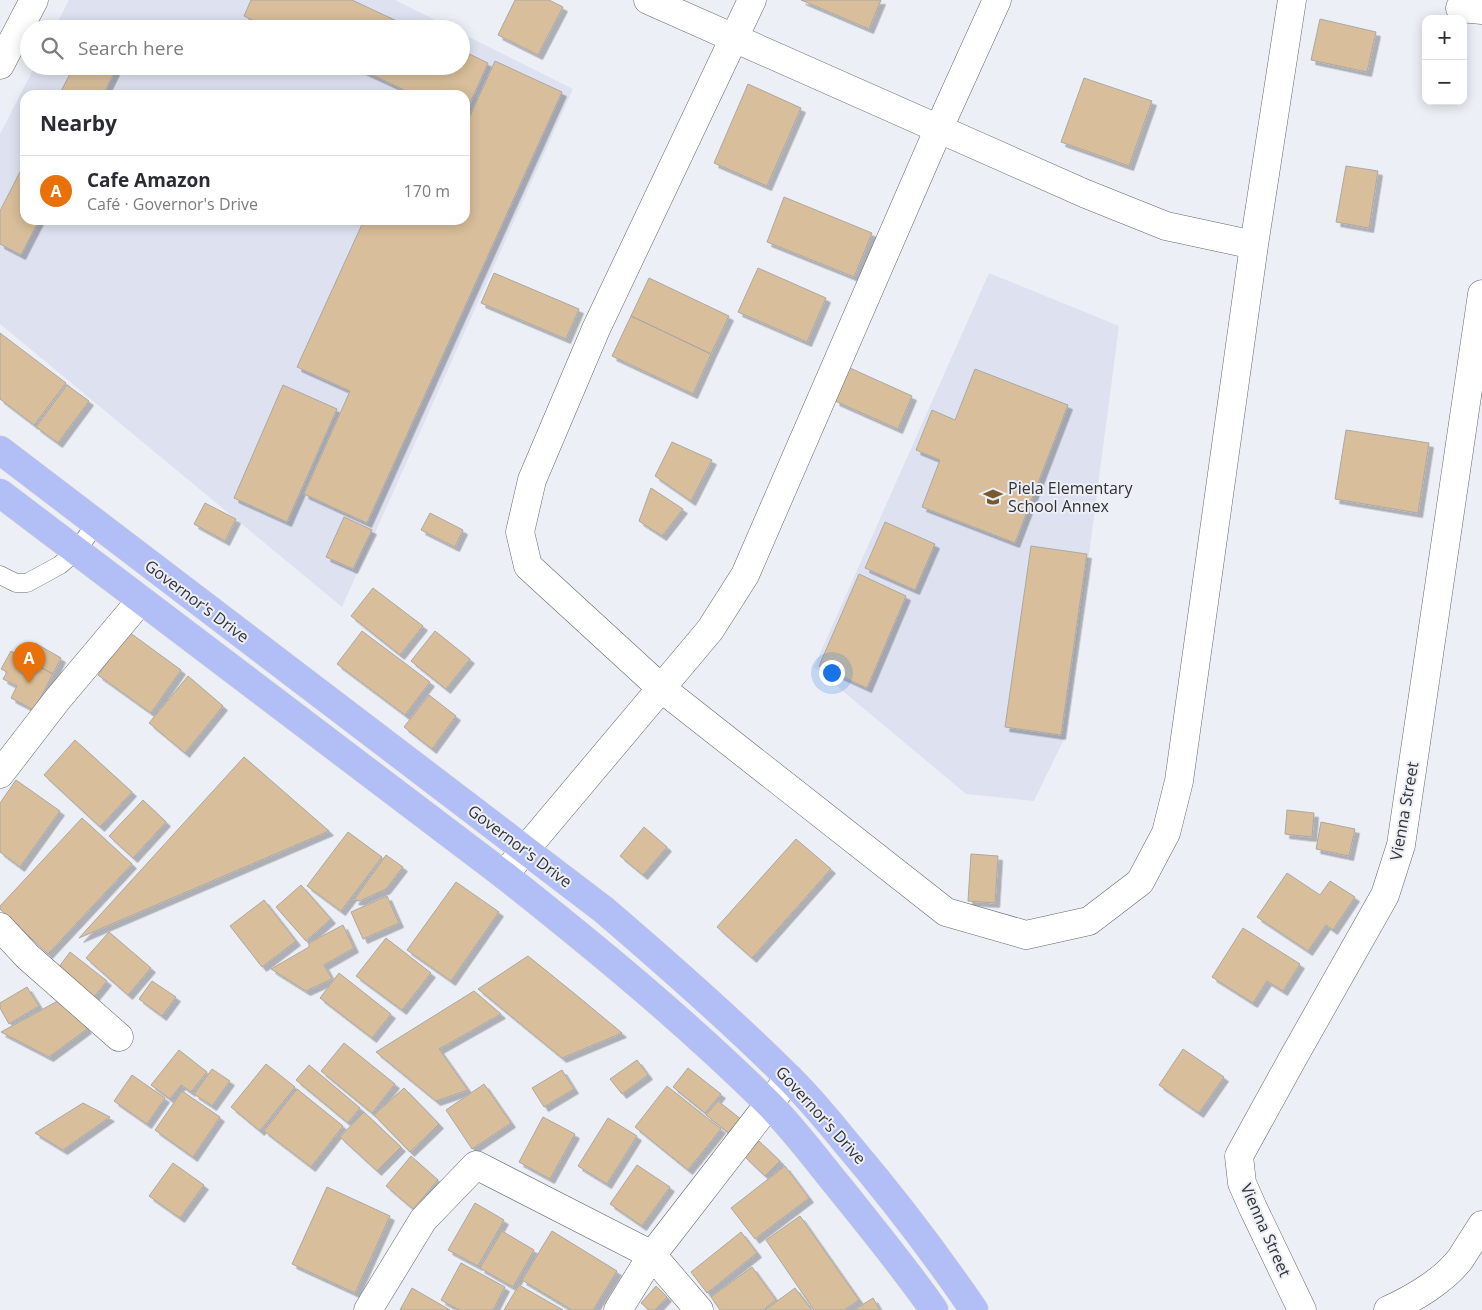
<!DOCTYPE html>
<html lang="en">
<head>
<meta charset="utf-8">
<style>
  body { margin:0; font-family:"Open Sans",sans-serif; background:#f2f2f3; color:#2b2b33 }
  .controls { position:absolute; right:15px; top:15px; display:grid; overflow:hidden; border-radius:10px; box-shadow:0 2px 12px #0003 }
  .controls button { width:45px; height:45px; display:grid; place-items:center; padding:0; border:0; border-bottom:1px solid #e1e1e2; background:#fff; color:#2b2b33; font:25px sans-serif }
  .you { position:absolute; left:831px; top:672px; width:18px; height:18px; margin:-12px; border:4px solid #fff; border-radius:50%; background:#1a73e8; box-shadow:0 0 0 8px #1a73e833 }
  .badge { display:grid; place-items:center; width:32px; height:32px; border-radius:50%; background:#0b8043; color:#fff; font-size:16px; font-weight:700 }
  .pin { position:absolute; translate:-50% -41px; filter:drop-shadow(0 1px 2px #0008) }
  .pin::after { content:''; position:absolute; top:26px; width:18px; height:15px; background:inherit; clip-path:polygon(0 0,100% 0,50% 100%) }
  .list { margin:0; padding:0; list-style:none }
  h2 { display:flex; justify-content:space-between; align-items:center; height:65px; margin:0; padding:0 20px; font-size:21px }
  h2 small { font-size:16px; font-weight:400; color:#7c7c81 }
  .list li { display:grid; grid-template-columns:32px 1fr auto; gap:15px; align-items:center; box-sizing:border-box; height:70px; padding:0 20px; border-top:1px solid #e1e1e2 }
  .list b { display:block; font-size:19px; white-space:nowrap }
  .list p { margin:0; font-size:16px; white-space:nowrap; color:#7c7c81 }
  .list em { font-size:16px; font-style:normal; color:#7c7c81 }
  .icon { flex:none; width:28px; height:28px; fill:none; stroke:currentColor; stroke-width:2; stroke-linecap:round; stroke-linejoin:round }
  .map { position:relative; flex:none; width:1482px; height:1310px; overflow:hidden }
  .search { position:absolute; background:#fff; box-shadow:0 2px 12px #0003; left:20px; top:20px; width:450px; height:55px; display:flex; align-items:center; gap:12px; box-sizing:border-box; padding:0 18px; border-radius:28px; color:#7c7c81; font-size:19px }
  .panel { position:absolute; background:#fff; box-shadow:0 2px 12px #0003; left:20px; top:90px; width:450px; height:135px; border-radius:15px }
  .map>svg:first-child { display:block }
  .built { fill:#dee2f0; fill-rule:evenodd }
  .building { fill:#d8be9a; stroke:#aca8a2; filter:url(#shadow) }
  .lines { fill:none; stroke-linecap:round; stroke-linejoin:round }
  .service-casing { stroke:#64666c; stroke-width:19 }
  .minor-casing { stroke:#64666c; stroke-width:29 }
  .tertiary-casing { stroke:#64666c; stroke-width:29 }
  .trunk-casing { stroke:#cecece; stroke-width:29 }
  .service { stroke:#fff; stroke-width:18 }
  .minor { stroke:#fff; stroke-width:28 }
  .tertiary { stroke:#fff; stroke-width:28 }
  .trunk { stroke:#b2bff6; stroke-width:28 }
  .labels { text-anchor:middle; stroke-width:4; stroke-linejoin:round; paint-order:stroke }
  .poi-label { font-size:16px; fill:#313234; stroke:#edeff6; text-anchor:start }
  .street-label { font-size:16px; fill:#313234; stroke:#edeff6 }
</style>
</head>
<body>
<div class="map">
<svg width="1482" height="1310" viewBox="0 0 1482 1310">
  <defs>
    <filter id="shadow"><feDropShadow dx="4.5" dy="4.5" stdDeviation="0" flood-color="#0004"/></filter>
  </defs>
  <rect width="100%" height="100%" fill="#edeff6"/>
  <path class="built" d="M69 0H395L453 29H54Z
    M461 33 573 89 342 607 0 324V134L35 66H461ZM25 95H465V220H25Z
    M989 273 1119 326 1065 737 1034 801 966 794 814 667Z"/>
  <path class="building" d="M251 0H352L414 29H271L244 16Z
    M515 0H549L563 7 538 55 498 35Z
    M801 0H881L869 29Z
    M1320 19 1376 32 1367 72 1311 60Z
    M461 50 488 63 465 114V95H415L353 66H461Z
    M495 61 562 92 367 523 304 494 350 391 297 367 364 220H465V127Z
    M74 66H106L115 71 103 95H59Z
    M1084 78 1152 101 1129 166 1061 142Z
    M748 84 801 108 767 186 714 163Z
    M25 162V220H39L21 255 0 244V211Z
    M1346 166 1378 171 1369 228 1336 222Z
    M784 197 872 233 854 277 767 242Z
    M758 268 826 298 807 342 738 312Z
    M494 273 579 309 566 339 481 303Z
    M649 278 729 316 711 354 631 316Z
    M631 316 711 354 693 394 612 356Z
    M0 333 66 383 34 425 0 399Z
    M850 368 912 396 898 429 835 401Z
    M975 369 1068 405 1015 543 922 507 940 460 916 450 932 410 955 420Z
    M67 385 89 401 58 443 36 427Z
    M283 385 337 409 287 522 234 498Z
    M1346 430 1429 443 1418 513 1335 499Z
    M672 442 712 460 691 501 655 476Z
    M651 488 683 509 662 536 639 521Z
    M205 503 236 519 225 541 194 524Z
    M430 513 463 530 455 547 421 530Z
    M344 517 372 530 353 569 326 557Z
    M885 522 935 544 915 590 865 568Z
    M1031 546 1087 554 1061 735 1005 727Z
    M859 574 906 596 867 688 819 666Z
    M373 588 423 626 400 655 351 616Z
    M362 631 430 682 405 715 337 664Z
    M435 631 470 659 446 689 411 661Z
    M129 632 181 670 151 713 98 675Z
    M35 643 61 658 53 674 26 659Z
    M11 651 53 674 34 710 11 698 17 686 3 679 7 672 1 669Z
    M188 676 223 706 185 753 149 723Z
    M429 695 456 716 432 749 404 727Z
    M75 740 132 792 100 827 44 775Z
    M244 757 329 831 79 938Z
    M16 780 60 811 20 867 0 852V803Z
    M143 800 166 822 133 858 109 836Z
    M1287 810 1314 813 1312 837 1285 834Z
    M82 818 132 864 48 954 0 909V906Z
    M1321 822 1355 829 1349 856 1316 849Z
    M644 827 667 847 643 875 620 856Z
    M348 832 382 857 341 911 307 886Z
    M796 839 831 869 752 958 717 927Z
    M971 854 998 856 995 903 968 901Z
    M386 855 403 867 386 889 360 901 354 900Z
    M1287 873 1320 895 1330 881 1355 897 1333 930 1326 925 1308 951 1257 917Z
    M456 882 499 912 451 981 407 950Z
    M301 885 331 919 306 941 276 907Z
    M387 896 399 923 363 939 351 912Z
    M264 900 296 941 262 967 230 926Z
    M343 925 354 948 324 965 332 979 306 991 271 969 309 947V943Z
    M1243 928 1300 964 1283 991 1267 981 1253 1003 1212 977Z
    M109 932 151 968 128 995 86 958Z
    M386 938 431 973 402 1010 356 976Z
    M70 952 107 981 89 1003 53 975Z
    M528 956 575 994 622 1033 562 1058 478 989Z
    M339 973 391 1014 372 1038 320 998Z
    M152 981 176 997 162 1016 139 999Z
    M27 987 39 1006 9 1024 0 1008V1003Z
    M474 991 501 1014 439 1049 468 1090 436 1101 376 1052Z
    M65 997 87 1029 49 1057 1 1032Z
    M344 1043 395 1084 372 1113 321 1071Z
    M1183 1049 1224 1077 1199 1113 1159 1085Z
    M179 1050 207 1072 191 1092 181 1085 170 1099 151 1085Z
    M637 1060 648 1075 622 1094 610 1079Z
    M266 1064 295 1087 260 1131 231 1107Z
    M309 1065 360 1108 348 1123 296 1080Z
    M688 1068 721 1094 705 1113 673 1087Z
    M212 1069 230 1081 212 1106 194 1094Z
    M562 1070 574 1089 544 1107 532 1088Z
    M132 1075 165 1098 147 1124 114 1101Z
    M484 1084 511 1123 472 1149 446 1110Z
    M667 1086 721 1129 688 1170 635 1127Z
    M404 1088 439 1124 410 1152 374 1115Z
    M297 1089 343 1126 311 1167 264 1131Z
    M182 1091 220 1117 193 1157 155 1130Z
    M718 1101 742 1120 730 1134 706 1115Z
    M83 1103 110 1117 63 1150 35 1133Z
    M364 1112 401 1147 377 1171 340 1137Z
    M543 1117 575 1134 550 1179 519 1162Z
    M608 1118 637 1136 607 1184 578 1166Z
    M759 1141 780 1161 765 1176 744 1156Z
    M411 1156 438 1180 413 1209 386 1186Z
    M173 1163 204 1185 180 1218 149 1196Z
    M637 1165 670 1187 642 1226 610 1204Z
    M785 1166 809 1198 755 1239 731 1208Z
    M327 1187 390 1216 355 1293 292 1264Z
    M475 1203 504 1220 478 1266 448 1250Z
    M800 1216 859 1300 844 1310H814L766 1240Z
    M502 1231 534 1250 513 1287 480 1268Z
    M552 1231 617 1271 593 1310H572L522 1280Z
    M741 1232 757 1253 707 1293 691 1272Z
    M461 1263 505 1287 493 1310H459L441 1300Z
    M752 1267 776 1300 763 1310H720L711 1297Z
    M519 1285 563 1310H504Z
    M656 1286 667 1297 655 1310H649L641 1303Z
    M412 1288 450 1310H400Z
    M795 1288 812 1310H765Z
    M873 1298 880 1310H854Z"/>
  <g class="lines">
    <g class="service-casing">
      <path id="service" d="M0 575 16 583H27L60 565 76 551 96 524"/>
    </g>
    <g class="minor-casing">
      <path id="minor" d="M648 0 1086 194 1166 226 1254 245
        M752 0 596 329 532 480 520 532 528 566 661 688 946 912 1026 935 1089 921 1140 882 1166 833 1179 781 1254 245 1292 0
        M1460 8 1482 10
        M0 774 57 700 141 600
        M504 875 710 630 745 575 939 128 997 0
        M0 927 28 957 119 1037
        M368 1310 423 1220 476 1165 652 1255 699 1310
        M618 1310 652 1255 789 1078
        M1302 1310 1253 1208 1242 1183 1239 1156 1293 1058 1385 895 1401 845 1482 294
        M1388 1310C1413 1299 1445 1280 1461 1258 1468 1247 1475 1236 1482 1225"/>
    </g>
    <g class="tertiary-casing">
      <path id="tertiary" d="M0 65 34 0"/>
    </g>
    <g class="trunk-casing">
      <path id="trunk" d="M0 450 604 910C667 964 729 1018 788 1077 810 1098 829 1122 848 1145 893 1198 935 1253 974 1310
        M0 493 504 875C595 947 685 1021 768 1103 794 1129 816 1159 839 1187 871 1227 904 1267 934 1310"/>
    </g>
    <use href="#service" class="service"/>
    <use href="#minor" class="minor"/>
    <use href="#tertiary" class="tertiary"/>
    <use href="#trunk" class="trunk"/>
  </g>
  <defs>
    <g id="school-bare" transform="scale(1.5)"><path d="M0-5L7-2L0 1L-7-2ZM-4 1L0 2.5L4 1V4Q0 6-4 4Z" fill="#775a2d" stroke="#edeff6" stroke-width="2.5" paint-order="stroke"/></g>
  </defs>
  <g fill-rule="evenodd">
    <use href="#school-bare" x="993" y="497"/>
  </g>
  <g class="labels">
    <g class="poi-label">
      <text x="1008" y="494">Piela Elementary<tspan x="1008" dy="18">School Annex</tspan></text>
    </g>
    <g class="street-label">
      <text transform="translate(197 601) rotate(37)" y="6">Governor's Drive</text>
      <text transform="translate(1404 811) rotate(-80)" y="6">Vienna Street</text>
      <text transform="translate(520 846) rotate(37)" y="6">Governor's Drive</text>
      <text transform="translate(821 1115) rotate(48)" y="6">Governor's Drive</text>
      <text transform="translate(1266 1230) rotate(66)" y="6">Vienna Street</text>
    </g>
  </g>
</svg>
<div class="controls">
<button>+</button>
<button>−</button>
</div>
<div class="you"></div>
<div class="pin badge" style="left:29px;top:683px;background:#e8710a">A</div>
<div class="search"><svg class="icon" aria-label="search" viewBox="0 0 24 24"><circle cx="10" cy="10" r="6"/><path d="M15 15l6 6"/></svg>Search here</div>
<section class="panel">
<h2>Nearby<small></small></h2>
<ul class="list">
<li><span class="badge" style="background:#e8710a">A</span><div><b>Cafe Amazon</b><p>Café · Governor's Drive</p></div><em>170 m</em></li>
</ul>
</section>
</div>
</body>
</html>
